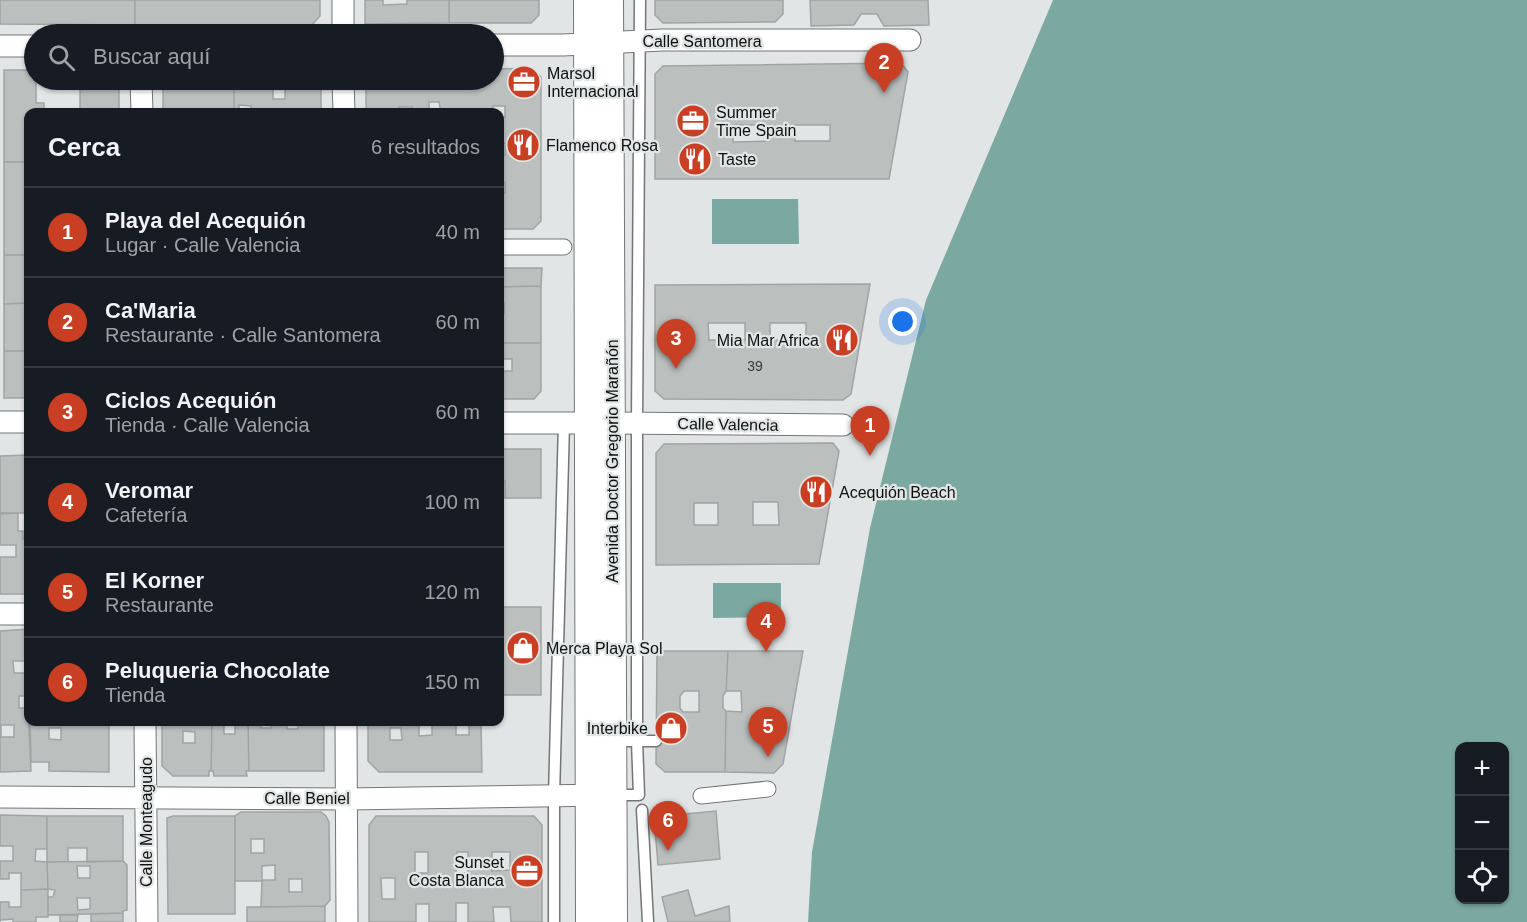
<!DOCTYPE html>
<html lang="es">
<head>
<meta charset="utf-8">
<style>
  body { margin:0; font-family:Arial,sans-serif; background:#20242c; color:#f1f3f6 }
  .controls { position:absolute; right:18px; bottom:18px; display:grid; overflow:hidden; border-radius:12px; box-shadow:0 2px 4px #0004 }
  .controls button { width:54px; height:54px; display:grid; place-items:center; padding:0; border:0; border-bottom:2px solid #363941; background:#171b24; color:#f1f3f6; font:30px sans-serif }
  .you { position:absolute; left:903px; top:322px; width:21px; height:21px; margin:-15px; border:4px solid #fff; border-radius:50%; background:#1a73e8; box-shadow:0 0 0 9px #1a73e833 }
  .badge { display:grid; place-items:center; width:39px; height:39px; border-radius:50%; background:#c93f23; color:#fff; font-size:20px; font-weight:700 }
  .pin { position:absolute; translate:-50% -50px; filter:drop-shadow(0 2px 3px #0008) }
  .pin::after { content:''; position:absolute; top:32px; width:21px; height:18px; background:inherit; clip-path:polygon(0 0,100% 0,50% 100%) }
  .list { margin:0; padding:0; list-style:none }
  h2 { display:flex; justify-content:space-between; align-items:center; height:78px; margin:0; padding:0 24px; font-size:26px }
  h2 small { font-size:20px; font-weight:400; color:#9ea1a6 }
  .list li { display:grid; grid-template-columns:39px 1fr auto; gap:18px; align-items:center; box-sizing:border-box; height:90px; padding:0 24px; border-top:2px solid #363941 }
  .list b { display:block; font-size:22px; white-space:nowrap }
  .list p { margin:0; font-size:20px; white-space:nowrap; color:#9ea1a6 }
  .list em { font-size:20px; font-style:normal; color:#9ea1a6 }
  .icon { flex:none; width:33px; height:33px; fill:none; stroke:currentColor; stroke-width:2; stroke-linecap:round; stroke-linejoin:round }
  .map { position:relative; flex:none; width:1527px; height:922px; overflow:hidden }
  .search { position:absolute; background:#171b24; box-shadow:0 2px 4px #0004; left:24px; top:24px; width:480px; height:66px; display:flex; align-items:center; gap:15px; box-sizing:border-box; padding:0 21px; border-radius:33px; color:#9ea1a6; font-size:22px }
  .panel { position:absolute; background:#171b24; box-shadow:0 2px 4px #0004; left:24px; top:108px; width:480px; height:618px; border-radius:12px }
  .map>svg:first-child { display:block }
  .water { fill:#7ba9a1; fill-rule:evenodd }
  .building { fill:#bbbfbe; stroke:#a1a4a3; stroke-width:1.5; fill-rule:evenodd }
  .lines { fill:none; stroke-linecap:round; stroke-linejoin:round }
  .service-casing { stroke:#737675; stroke-width:13 }
  .pedestrian-casing { stroke:#737675; stroke-width:17 }
  .minor-casing { stroke:#737675; stroke-width:23 }
  .tertiary-casing { stroke:#737675; stroke-width:28 }
  .service { stroke:#fff; stroke-width:10 }
  .pedestrian { stroke:#fff; stroke-width:15 }
  .minor { stroke:#fff; stroke-width:21 }
  .tertiary { stroke:#fff; stroke-width:26 }
  .labels { text-anchor:middle; stroke-width:4.5; stroke-linejoin:round; paint-order:stroke }
  .number-label { font-size:14px; fill:#393b3b }
  .street-label { font-size:16px; fill:#0e0f0f; stroke:#e2e5e5 }
  .poi-label { font-size:16px; fill:#0e0f0f; stroke:#e2e5e5; text-anchor:start }
</style>
</head>
<body>
<div class="map">
<svg width="1527" height="922" viewBox="0 0 1527 922">
  <rect width="100%" height="100%" fill="#e2e5e5"/>
  <path class="water" d="M1053 0H1527V922H808L812 852 870 528 926 300ZM1504 746V900H1460V746Z
    M712 199H798L799 244H712Z
    M713 583H781V617L713 618Z"/>
  <path class="building" d="M0 0H135V25L0 24Z
    M135 0H320V16L312 25H135Z
    M365 0H383V5L407 4V0H449V23L365 24Z
    M449 0H539V15L531 23H449Z
    M655 0H783V14L775 22 663 23 655 15Z
    M810 0H928L929 25 884 26 877 14H861L854 25 811 26Z
    M901 63 908 72 889 179H655V74L663 66ZM733 125H769V141L733 142ZM795 125H830V141H795Z
    M533 68 541 77V221L533 229H500V193H505V182L500 181V155H505V143H500V117H505V106H493V112H441L439 102H429V112H412V107H399V112H366V80H494V69Z
    M4 70H34V80H43L36 81V103H44V112H28V162H4Z
    M80 80H119V112H80Z
    M163 80H234V112H163Z
    M234 80H321V112H250L251 106 239 105V112H234ZM273 87H285V99H273Z
    M4 162H28V255H4Z
    M4 255H28V303L4 304Z
    M500 268H542L541 286 500 287Z
    M870 284 851 394 843 400 664 399 655 391V285ZM708 323H745V340H709ZM770 323H806V340H770Z
    M541 286V343H500V314H504V303L500 302V287Z
    M28 303V351H4V304Z
    M500 343H541V391L534 399H500ZM500 359H512V371H501Z
    M4 351H28V398H4Z
    M833 443 839 451 819 564 656 565V453L664 444ZM753 502H778L779 525H753ZM694 503H718V525H694Z
    M500 449H541V498H505V481H500Z
    M28 455V513H0V456Z
    M18 513V531H23V539H28V594H0V557H16V545H0V514Z
    M500 607H541V695H500Z
    M28 629V696H19V708H28L31 771 0 772V631ZM13 661H26V673H14ZM1 725H14V737H1Z
    M657 651H728L726 691 723 696V708L726 711 725 772H665L656 764ZM684 691H699V712H683L680 708V696Z
    M728 651H803L783 764 774 773 725 772 726 711 742 712 741 691H726Z
    M30 722H109V772L49 771V762H31ZM49 728H61V740L49 739Z
    M162 722H212L211 771H209V776H173L162 766ZM183 731 195 732V743H183Z
    M212 722H248L249 771H246L247 776H214L213 771H211ZM235 722V734H224V723Z
    M248 722H261V728H271V722H287V729H298V722H324V771H249Z
    M368 722H419V736L432 735V722H456V735H469V722H481L482 772H379L368 761ZM390 728H401L402 740H390Z
    M716 811 720 859 658 865 654 817Z
    M241 812H321L326 816 329 822 330 900 325 906 261 907 262 881H235V816ZM251 839H264V853H251ZM275 865V880H262V866ZM289 879H302V892H289Z
    M0 815 47 816V849H36L35 861 47 862 48 889 21 890V873H9V879H0V861H13V846H0Z
    M47 816H123V861L87 862V848H68V862H47Z
    M173 816H235V914H168L167 818Z
    M376 816H534L542 825V922H511L510 907H493L494 922H468V903H456V922H429V904H416V922H369V825ZM415 852H428V873H415ZM457 852H468V873H456ZM492 852H510V870L492 871ZM381 878H395V899H382Z
    M123 861 127 865V910L123 911V913L48 915V897H53L55 890 48 889 47 862ZM77 866H90V878H78ZM77 898H90V909L78 910Z
    M48 889V917H36V922H13V919L0 920V922V902H9V907H21V890Z
    M688 890 695 916 729 906 730 922H668L662 897Z
    M325 906V922H247V907Z
    M123 913V922H91V914Z
    M60 915H78L77 922H60Z"/>
  <g class="lines">
    <g class="service-casing">
      <path id="service" d="M613 741H656
        M613 795H639L637 741V423L640 0
        M642 810 648 922
        M554 922V796L564 423"/>
    </g>
    <g class="pedestrian-casing">
      <path id="pedestrian" d="M500 247H564
        M701 796 768 789"/>
    </g>
    <g class="minor-casing">
      <path id="minor" d="M343 0V34
        M494 45H563L662 40H910
        M0 46H34
        M141 80 142 112
        M343 80 344 112
        M0 422H28
        M500 423H588
        M612 423 843 425
        M0 614H28
        M145 722 147 922
        M346 722 347 922
        M0 797 347 799 605 795"/>
    </g>
    <g class="tertiary-casing">
      <path id="tertiary" d="M587 0 589 922
        M610 0 614 922"/>
    </g>
    <use href="#service" class="service"/>
    <use href="#pedestrian" class="pedestrian"/>
    <use href="#minor" class="minor"/>
    <use href="#tertiary" class="tertiary"/>
  </g>
  <defs>
    <g id="office-disc" transform="scale(1.725)"><circle r="9.5" fill="#c93f23" stroke="#e2e5e5"/><path d="M-6-3h4V-5.5h4V-3h4V5H-6ZM-1-4.5V-3h2v-1.5ZM-6 0V1H6V0Z" fill="#fff"/></g>
    <g id="restaurant-disc" transform="scale(1.725)"><circle r="9.5" fill="#c93f23" stroke="#e2e5e5"/><path d="M-5-6h1v4h1v-4h1v4h1v-4h1v5L-1.5 .5V6h-2V.5L-5-1ZM5-6V6H3V1.5H1.5Q1.5-4 5-6Z" fill="#fff"/></g>
    <g id="shop-disc" transform="scale(1.725)"><circle r="9.5" fill="#c93f23" stroke="#e2e5e5"/><path d="M-5-2.5h2.3a2.7 3.5 0 0 1 5.4 0H5L5.5 6h-11ZM-1.5-2.5h3a1.5 2.3 0 0 0-3 0Z" fill="#fff"/></g>
  </defs>
  <g fill-rule="evenodd">
    <use href="#office-disc" x="524" y="82"/>
    <use href="#office-disc" x="693" y="121"/>
    <use href="#restaurant-disc" x="523" y="145"/>
    <use href="#restaurant-disc" x="695" y="159"/>
    <use href="#restaurant-disc" x="842" y="340"/>
    <use href="#restaurant-disc" x="816" y="492"/>
    <use href="#shop-disc" x="523" y="648"/>
    <use href="#shop-disc" x="671" y="728"/>
    <use href="#office-disc" x="527" y="871"/>
  </g>
  <g class="labels">
    <g class="number-label">
      <text x="755" y="371">39</text>
    </g>
    <g class="street-label">
      <text x="702" y="47">Calle Santomera</text>
      <text transform="translate(728 424) rotate(1)" y="6">Calle Valencia</text>
      <text transform="translate(612 461) rotate(-90)" y="6">Avenida Doctor Gregorio Marañón</text>
      <text x="307" y="804">Calle Beniel</text>
      <text transform="translate(146 822) rotate(-90)" y="6">Calle Monteagudo</text>
    </g>
    <g class="poi-label">
      <text x="547" y="79">Marsol<tspan x="547" dy="18">Internacional</tspan></text>
      <text x="716" y="118">Summer<tspan x="716" dy="18">Time Spain</tspan></text>
      <text x="546" y="151">Flamenco Rosa</text>
      <text x="718" y="165">Taste</text>
      <text x="819" y="346" text-anchor="end">Mia Mar Africa</text>
      <text x="839" y="498">Acequión Beach</text>
      <text x="546" y="654">Merca Playa Sol</text>
      <text x="648" y="734" text-anchor="end">Interbike</text>
      <text x="504" y="868" text-anchor="end">Sunset<tspan x="504" dy="18">Costa Blanca</tspan></text>
    </g>
  </g>
</svg>
<div class="controls">
<button>+</button>
<button>−</button>
<button><svg class="icon" aria-label="locate" viewBox="0 0 24 24"><circle cx="12" cy="12" r="6"/><path d="M12 2v4M12 18v4M2 12h4M18 12h4"/></svg></button>
</div>
<div class="you"></div>
<div class="pin badge" style="left:870px;top:456px">1</div>
<div class="pin badge" style="left:884px;top:93px">2</div>
<div class="pin badge" style="left:676px;top:369px">3</div>
<div class="pin badge" style="left:766px;top:652px">4</div>
<div class="pin badge" style="left:768px;top:757px">5</div>
<div class="pin badge" style="left:668px;top:851px">6</div>
<div class="search"><svg class="icon" aria-label="search" viewBox="0 0 24 24"><circle cx="10" cy="10" r="6"/><path d="M15 15l6 6"/></svg>Buscar aquí</div>
<section class="panel">
<h2>Cerca<small>6 resultados</small></h2>
<ul class="list">
<li><span class="badge">1</span><div><b>Playa del Acequión</b><p>Lugar · Calle Valencia</p></div><em>40 m</em></li>
<li><span class="badge">2</span><div><b>Ca'Maria</b><p>Restaurante · Calle Santomera</p></div><em>60 m</em></li>
<li><span class="badge">3</span><div><b>Ciclos Acequión</b><p>Tienda · Calle Valencia</p></div><em>60 m</em></li>
<li><span class="badge">4</span><div><b>Veromar</b><p>Cafetería</p></div><em>100 m</em></li>
<li><span class="badge">5</span><div><b>El Korner</b><p>Restaurante</p></div><em>120 m</em></li>
<li><span class="badge">6</span><div><b>Peluqueria Chocolate</b><p>Tienda</p></div><em>150 m</em></li>
</ul>
</section>
</div>
</body>
</html>
